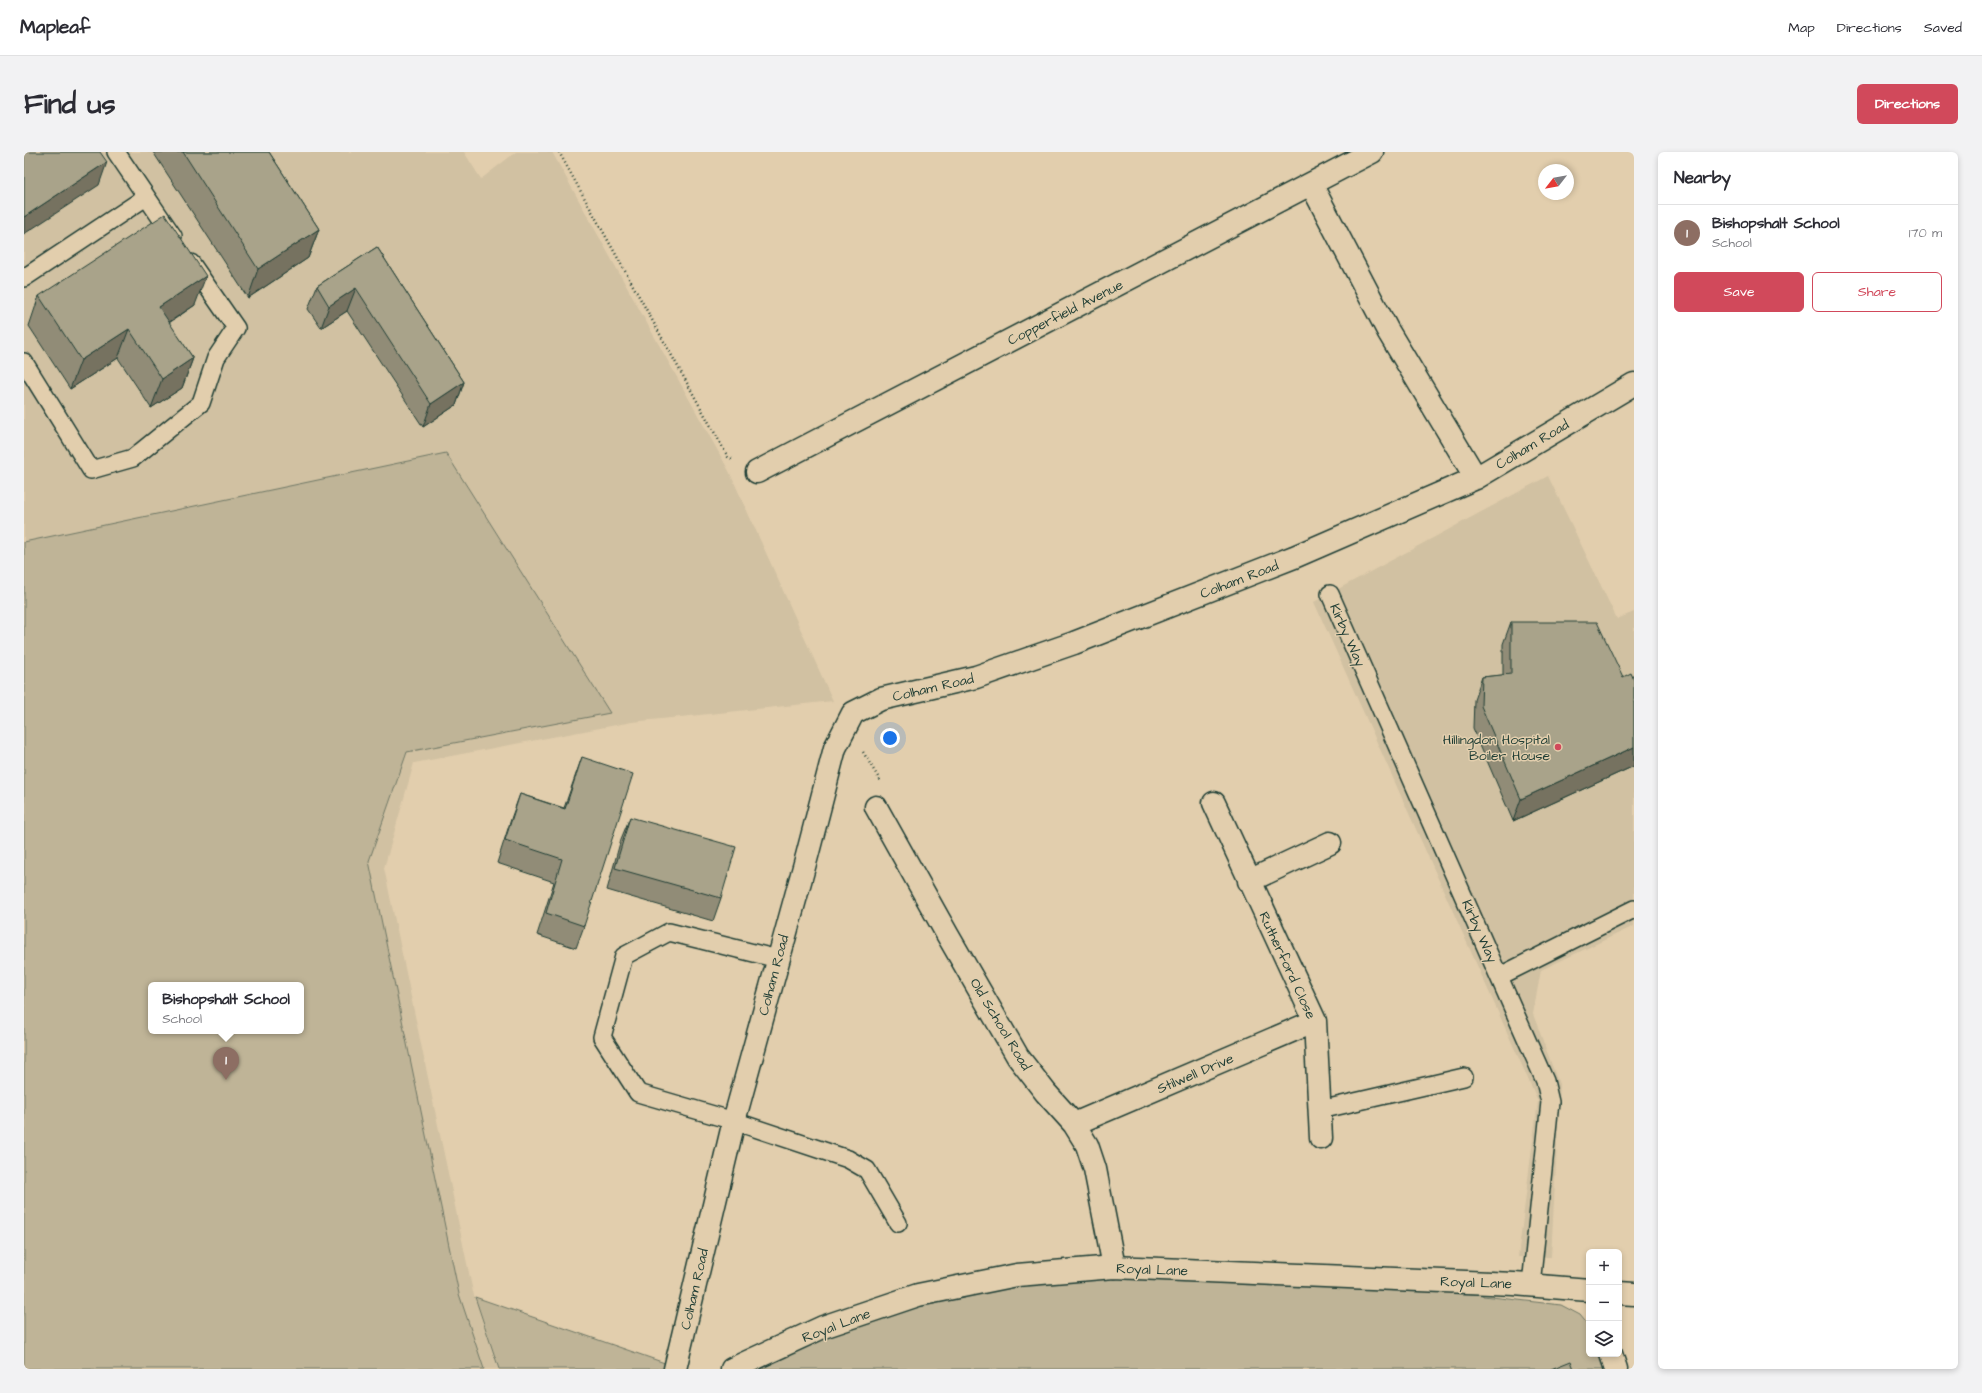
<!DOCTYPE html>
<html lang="en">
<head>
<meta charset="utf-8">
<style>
  body { margin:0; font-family:"Architects Daughter",sans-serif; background:#f2f2f3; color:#2b2b33 }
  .controls { position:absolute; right:12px; bottom:12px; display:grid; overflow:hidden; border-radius:6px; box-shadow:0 2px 6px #0003 }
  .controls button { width:36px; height:36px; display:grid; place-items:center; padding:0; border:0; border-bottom:1px solid #e1e1e2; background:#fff; color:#2b2b33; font:20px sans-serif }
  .compass { position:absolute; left:1514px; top:12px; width:36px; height:36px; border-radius:50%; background:#fff; box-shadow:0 2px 6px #0003; rotate:239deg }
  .you { position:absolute; left:866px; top:586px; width:14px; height:14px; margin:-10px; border:3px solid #fff; border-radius:50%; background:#1a73e8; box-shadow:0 0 0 6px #1a73e833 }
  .badge { display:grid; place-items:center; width:26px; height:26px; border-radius:50%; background:#d1495b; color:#fff; font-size:13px; font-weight:700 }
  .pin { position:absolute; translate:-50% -33px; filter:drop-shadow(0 1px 2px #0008) }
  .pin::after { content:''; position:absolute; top:21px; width:14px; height:12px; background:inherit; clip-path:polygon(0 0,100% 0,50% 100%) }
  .popup { position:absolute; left:124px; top:830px; width:156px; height:52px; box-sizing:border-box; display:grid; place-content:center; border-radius:6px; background:#fff; filter:drop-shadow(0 1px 3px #0005); font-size:13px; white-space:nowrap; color:#7c7c81 }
  .popup b { font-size:15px; color:#2b2b33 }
  .popup::after { content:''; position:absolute; left:50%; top:100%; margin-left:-8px; border:8px solid transparent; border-top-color:#fff }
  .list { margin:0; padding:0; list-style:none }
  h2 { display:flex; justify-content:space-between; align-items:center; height:52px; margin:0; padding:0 16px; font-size:17px }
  h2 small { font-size:13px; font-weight:400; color:#7c7c81 }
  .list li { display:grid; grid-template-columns:26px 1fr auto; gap:12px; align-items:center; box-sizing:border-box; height:56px; padding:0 16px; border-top:1px solid #e1e1e2 }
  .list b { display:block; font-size:15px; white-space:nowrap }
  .list p { margin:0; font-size:13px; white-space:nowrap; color:#7c7c81 }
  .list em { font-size:13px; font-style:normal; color:#7c7c81 }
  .actions { display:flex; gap:8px; padding:12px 16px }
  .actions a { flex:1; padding:9px 0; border:1px solid #d1495b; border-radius:6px; text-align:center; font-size:14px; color:#d1495b }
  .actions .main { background:#d1495b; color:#fff }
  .icon { flex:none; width:22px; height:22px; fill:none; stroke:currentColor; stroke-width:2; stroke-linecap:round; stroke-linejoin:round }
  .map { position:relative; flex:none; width:1610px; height:1217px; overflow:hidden; border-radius:6px }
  header { display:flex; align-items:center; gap:24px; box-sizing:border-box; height:56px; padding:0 20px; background:#fff; border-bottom:1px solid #e1e1e2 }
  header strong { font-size:19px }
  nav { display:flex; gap:22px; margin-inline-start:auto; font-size:14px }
  .intro { display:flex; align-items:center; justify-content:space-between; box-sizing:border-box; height:96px; padding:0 24px }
  h1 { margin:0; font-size:28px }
  .button { padding:10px 18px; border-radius:6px; background:#d1495b; color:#fff; font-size:14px; font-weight:700 }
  main { display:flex; gap:24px; padding:0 24px }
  aside { flex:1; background:#fff; border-radius:6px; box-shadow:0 2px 6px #0003 }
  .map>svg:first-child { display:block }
  .built { fill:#d1c1a2; fill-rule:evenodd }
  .green { fill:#bfb497; stroke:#6f7866; fill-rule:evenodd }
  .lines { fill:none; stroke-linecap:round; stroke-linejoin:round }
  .service-casing { stroke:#1f3d34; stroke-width:20 }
  .minor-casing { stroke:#1f3d34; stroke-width:25 }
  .tertiary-casing { stroke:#1f3d34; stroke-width:25 }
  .path { stroke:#1f3d34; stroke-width:2.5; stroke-dasharray:1 3; stroke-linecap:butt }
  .service { stroke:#e2cead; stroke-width:17 }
  .minor { stroke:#e2cead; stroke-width:22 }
  .tertiary { stroke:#e2cead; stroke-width:22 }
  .wall { fill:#918c77; stroke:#1f3d34 }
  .shaded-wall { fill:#767261; stroke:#1f3d34 }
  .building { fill:#a9a38a; stroke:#1f3d34 }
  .poi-dot { fill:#d1495b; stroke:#e2cead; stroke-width:1.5 }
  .labels { text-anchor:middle; stroke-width:3; stroke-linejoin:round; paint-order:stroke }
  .street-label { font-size:14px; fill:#1f3d34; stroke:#e2cead }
  .poi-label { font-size:14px; fill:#1f3d34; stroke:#e2cead; text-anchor:end }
</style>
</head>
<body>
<header>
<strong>Mapleaf</strong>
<nav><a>Map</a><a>Directions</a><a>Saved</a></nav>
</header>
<div class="intro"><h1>Find us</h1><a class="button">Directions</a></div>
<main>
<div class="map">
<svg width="1610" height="1217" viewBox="0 0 1610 1217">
  <rect width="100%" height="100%" fill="#e2cead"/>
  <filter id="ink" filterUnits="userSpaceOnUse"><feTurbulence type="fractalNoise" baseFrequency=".025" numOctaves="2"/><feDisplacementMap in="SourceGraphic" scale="8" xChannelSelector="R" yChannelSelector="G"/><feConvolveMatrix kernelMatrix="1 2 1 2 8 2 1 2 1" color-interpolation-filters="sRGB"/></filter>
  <g filter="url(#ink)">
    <path class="built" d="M0 0H440L457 27 492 0H528L705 319 809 549 608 570 390 611 360 716 449 1140 475 1217H0ZM127 833H277V879H127Z
      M1524 324 1593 467 1610 460V774L1517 818 1509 862 1536 935 1527 1105H1494L1514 949 1290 450Z"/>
    <path class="green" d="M422 301 586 561 383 600 345 709 435 1142 460 1217H0V390ZM127 833H277V879H127Z
      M993 1123 1456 1131 1459 1144 1537 1153 1556 1163 1565 1174V1202H1577L1583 1217H708L799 1175Z
      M451 1145 658 1217H475Z"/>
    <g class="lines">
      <g class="service-casing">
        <path id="service" d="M92 0 149 84
          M0 126 122 45
          M0 210 67 318 109 306 177 251 192 206 212 176 167 111
          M1306 442 1521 929 1526 950 1507 1133
          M754 807 645 780 600 804 578 885 614 941 710 969 824 1007 843 1018 874 1071
          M1476 824 1610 757
          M1296 958 1440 925"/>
      </g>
      <g class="minor-casing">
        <path id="minor" d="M1287 32 1364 179 1452 326
          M733 320 1348 0
          M1190 651 1291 869 1297 986
          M852 655 923 782 994 905 1022 941 1050 972 1063 993 1071 1017 1090 1115
          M1225 729 1306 691
          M1050 972 1291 869
          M1587 1202 1592 1217
          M651 1217 710 969 783 704 811 596 829 561 857 547 952 525 1050 491 1270 405 1452 326 1610 232"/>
      </g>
      <g class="tertiary-casing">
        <path id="tertiary" d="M1595 1141 1610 1142
          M708 1217 799 1175 894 1143 993 1123 1090 1115 1490 1132 1565 1138"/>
      </g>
      <path class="path" d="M535 0 704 305 710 308
        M839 600 857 630"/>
      <use href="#service" class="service"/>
      <use href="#minor" class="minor"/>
      <use href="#tertiary" class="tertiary"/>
    </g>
    <path class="wall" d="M129 0H245L295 77 284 106 224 146Z
      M353 95 440 230 432 253 399 275 323 159 297 176 284 157 293 134Z
      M15 144 171 153 145 171 169 206 158 236 127 256 94 206 46 237 5 174Z
      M1487 470 1599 525 1610 528V614L1489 669 1449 576 1450 548 1458 525 1479 523V492Z
      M558 605 560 774 552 796 513 783 530 730 473 711 488 664 496 642 540 656Z
      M606 665 697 746 689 769 583 738 597 687Z"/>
    <path class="shaded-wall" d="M83 10 75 33 0 82V65Z
      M295 77 284 106 224 146 234 117Z
      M182 124 171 153 124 184 135 155Z
      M332 136 323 159 297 176 305 154Z
      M105 177 94 206 46 237 57 208Z
      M169 206 158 236 127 256 138 227Z
      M440 230 432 253 399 275 407 252Z
      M1610 595V614L1489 669 1497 647Z"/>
    <path class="building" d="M0 0H76L83 10 0 65Z
      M159 0H245L295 77 234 117Z
      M141 62 182 124 135 155 169 206 138 227 105 177 57 208 15 144Z
      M353 95 440 230 407 252 332 136 305 154 293 134Z
      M1487 470H1573L1599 525 1607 521 1610 528V595L1497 647 1457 554 1458 525 1487 522Z
      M558 605 609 622 560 774 522 761 538 707 481 688 496 642 541 657Z
      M606 665 712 695 697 746 591 716Z
      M1547 1209 1550 1217H1527Z"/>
  </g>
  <circle class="poi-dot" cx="1534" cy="595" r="4"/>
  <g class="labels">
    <g class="street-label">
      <text transform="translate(1041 160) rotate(-27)" y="5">Copperfield Avenue</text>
      <text transform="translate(1508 292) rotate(-31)" y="5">Colham Road</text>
      <text transform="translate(1215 427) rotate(-21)" y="5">Colham Road</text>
      <text transform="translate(1324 483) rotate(66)" y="5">Kirby Way</text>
      <text transform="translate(909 535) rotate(-13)" y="5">Colham Road</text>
      <text transform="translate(1456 779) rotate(66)" y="5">Kirby Way</text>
      <text transform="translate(1264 813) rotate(65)" y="5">Rutherford Close</text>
      <text transform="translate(749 823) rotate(-75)" y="5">Colham Road</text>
      <text transform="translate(977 872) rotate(59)" y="5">Old School Road</text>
      <text transform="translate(1171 921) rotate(-23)" y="5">Stilwell Drive</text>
      <text transform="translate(1128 1117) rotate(2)" y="5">Royal Lane</text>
      <text transform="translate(1452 1130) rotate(2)" y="5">Royal Lane</text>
      <text transform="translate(670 1137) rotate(-77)" y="5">Colham Road</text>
      <text transform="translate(812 1173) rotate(-21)" y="5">Royal Lane</text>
    </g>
    <g class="poi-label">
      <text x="1526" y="592">Hillingdon Hospital<tspan x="1526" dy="16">Boiler House</tspan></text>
    </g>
  </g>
</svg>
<div class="controls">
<button>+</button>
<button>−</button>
<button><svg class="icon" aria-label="layers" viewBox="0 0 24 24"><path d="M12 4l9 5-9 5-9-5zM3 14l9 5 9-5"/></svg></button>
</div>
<svg class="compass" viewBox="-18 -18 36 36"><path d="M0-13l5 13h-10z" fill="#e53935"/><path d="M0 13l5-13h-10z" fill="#7c7c81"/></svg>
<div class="you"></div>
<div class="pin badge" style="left:202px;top:928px;background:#8d6e63">1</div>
<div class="popup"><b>Bishopshalt School</b>School</div>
</div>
<aside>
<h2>Nearby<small></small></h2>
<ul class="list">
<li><span class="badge" style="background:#8d6e63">1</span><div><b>Bishopshalt School</b><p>School</p></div><em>170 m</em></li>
</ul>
<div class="actions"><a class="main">Save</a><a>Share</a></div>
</aside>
</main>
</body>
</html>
